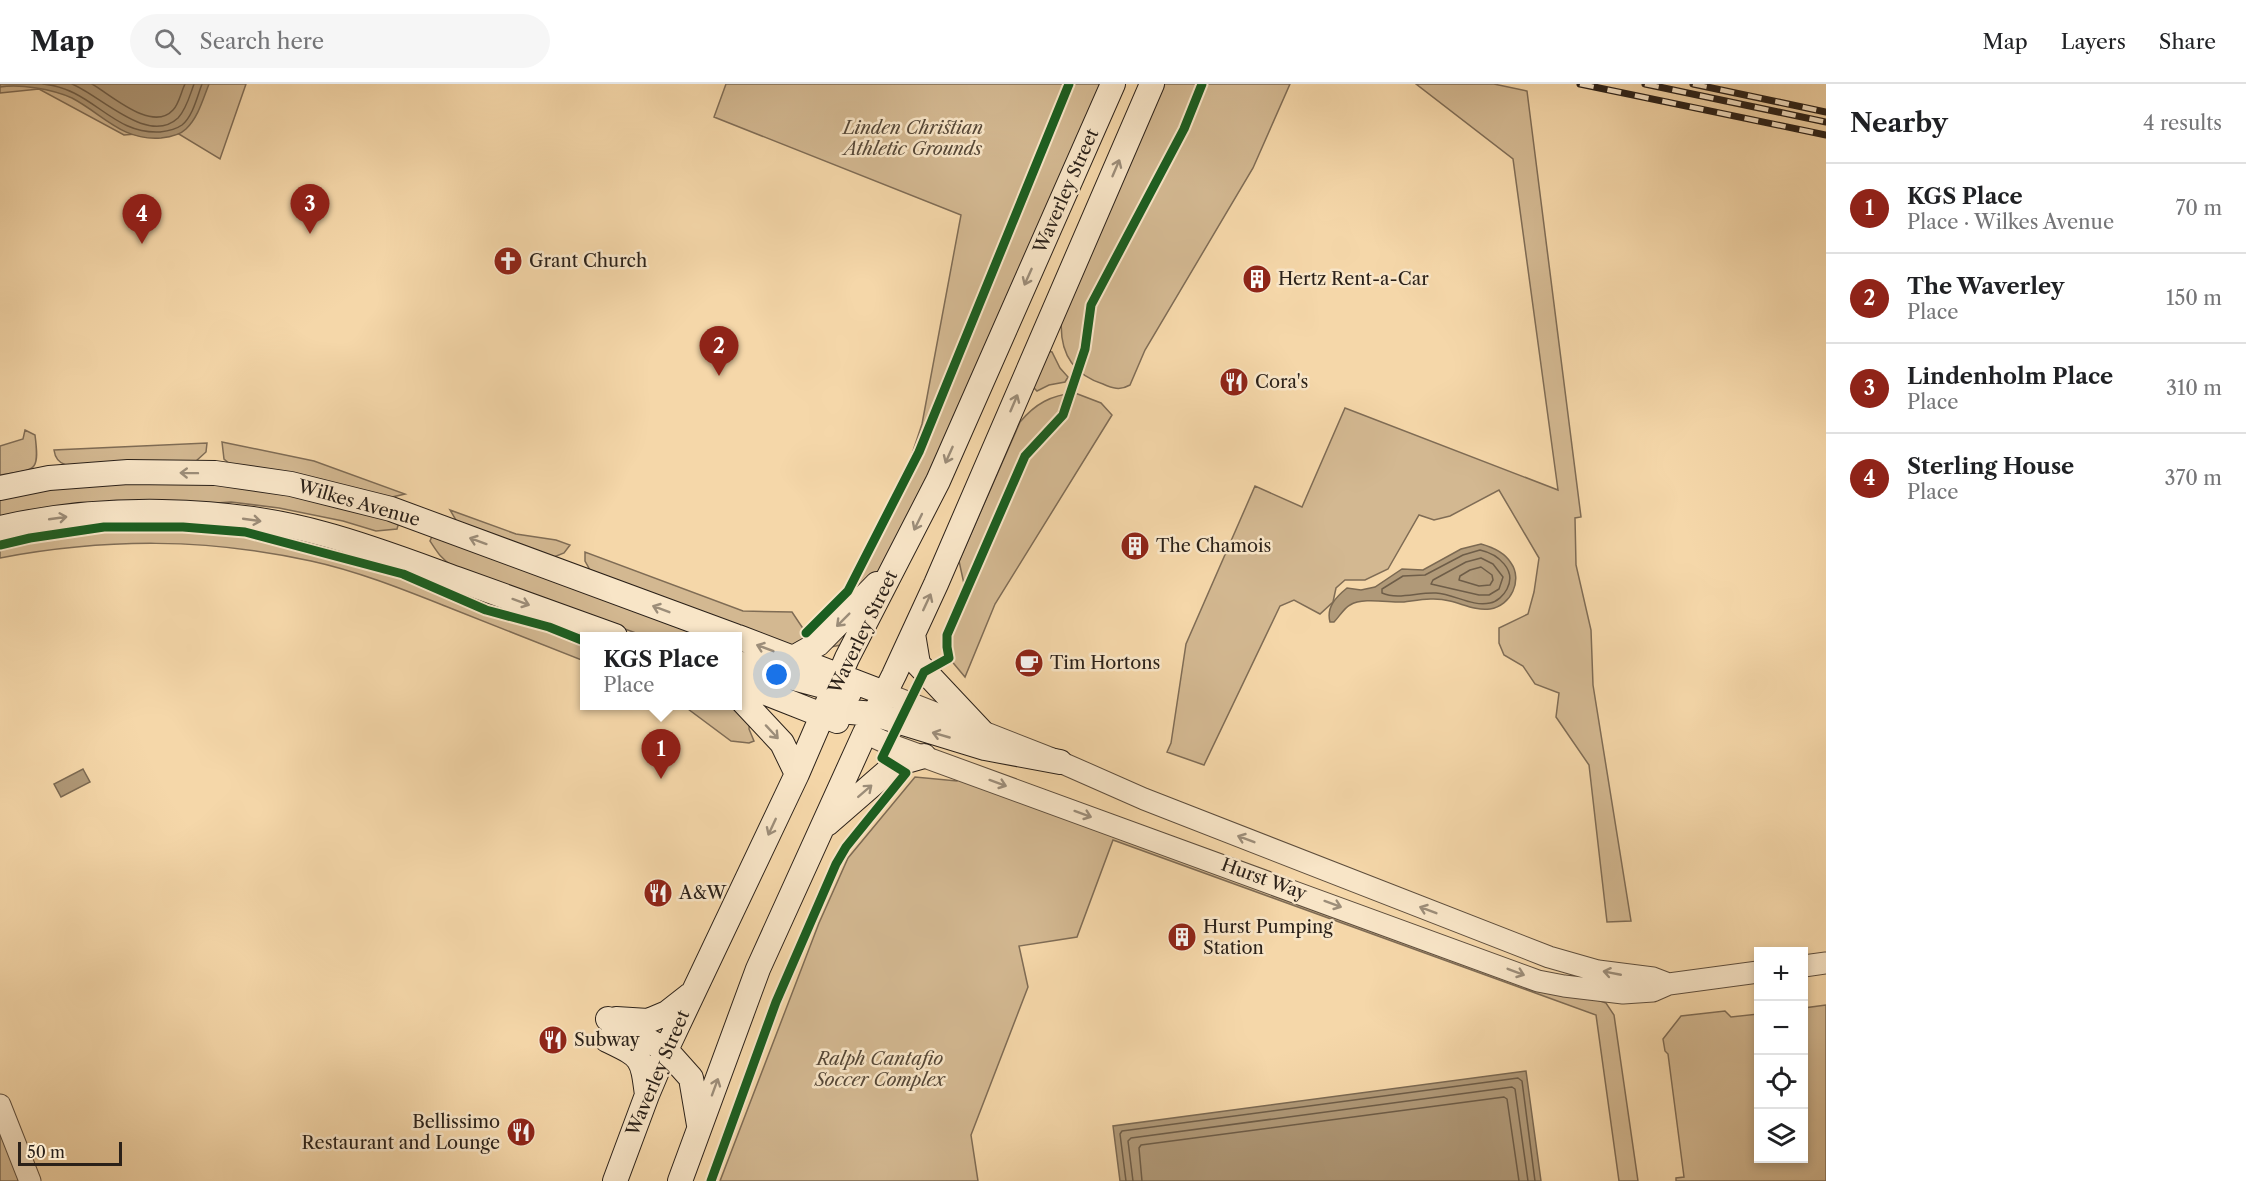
<!DOCTYPE html>
<html lang="en">
<head>
<meta charset="utf-8">
<style>
  body { margin:0; font-family:"Libre Caslon Text",serif; background:#f6f6f6; color:#202124 }
  .controls { position:absolute; right:18px; bottom:18px; display:grid; overflow:hidden; border-radius:0px; box-shadow:0 3px 9px #0003 }
  .controls button { width:54px; height:54px; display:grid; place-items:center; padding:0; border:0; border-bottom:2px solid #e0e0e0; background:#fff; color:#202124; font:30px sans-serif }
  .scale { position:absolute; left:18px; bottom:15px; width:104px; box-sizing:border-box; padding-left:6px; border:3px solid #2b2119; border-top:0; font-size:16px; line-height:21px; white-space:nowrap; color:#2b2119; -webkit-text-stroke:4px #f8e5c7; paint-order:stroke }
  .you { position:absolute; left:777px; top:591px; width:21px; height:21px; margin:-15px; border:4px solid #fff; border-radius:50%; background:#1a73e8; box-shadow:0 0 0 9px #1a73e833 }
  .badge { display:grid; place-items:center; width:39px; height:39px; border-radius:50%; background:#8f2418; color:#fff; font-size:20px; font-weight:700 }
  .pin { position:absolute; translate:-50% -50px; filter:drop-shadow(0 2px 3px #0008) }
  .pin::after { content:''; position:absolute; top:32px; width:21px; height:18px; background:inherit; clip-path:polygon(0 0,100% 0,50% 100%) }
  .popup { position:absolute; left:580px; top:548px; width:162px; height:78px; box-sizing:border-box; display:grid; place-content:center; border-radius:0px; background:#fff; filter:drop-shadow(0 2px 4px #0005); font-size:20px; white-space:nowrap; color:#757577 }
  .popup b { font-size:22px; color:#202124 }
  .popup::after { content:''; position:absolute; left:50%; top:100%; margin-left:-12px; border:12px solid transparent; border-top-color:#fff }
  .list { margin:0; padding:0; list-style:none }
  h2 { display:flex; justify-content:space-between; align-items:center; height:78px; margin:0; padding:0 24px; font-size:26px }
  h2 small { font-size:20px; font-weight:400; color:#757577 }
  .list li { display:grid; grid-template-columns:39px 1fr auto; gap:18px; align-items:center; box-sizing:border-box; height:90px; padding:0 24px; border-top:2px solid #e0e0e0 }
  .list b { display:block; font-size:22px; white-space:nowrap }
  .list p { margin:0; font-size:20px; white-space:nowrap; color:#757577 }
  .list em { font-size:20px; font-style:normal; color:#757577 }
  .icon { flex:none; width:33px; height:33px; fill:none; stroke:currentColor; stroke-width:2; stroke-linecap:round; stroke-linejoin:round }
  .map { position:relative; flex:none; width:1826px; height:1097px; overflow:hidden }
  header { display:flex; align-items:center; gap:36px; box-sizing:border-box; height:84px; padding:0 30px; background:#fff; border-bottom:2px solid #e0e0e0 }
  header strong { font-size:28px }
  nav { display:flex; gap:33px; margin-inline-start:auto; font-size:21px }
  .search { width:420px; height:54px; background:#f6f6f6; display:flex; align-items:center; gap:15px; box-sizing:border-box; padding:0 21px; border-radius:33px; color:#757577; font-size:22px }
  main { display:flex }
  aside { flex:1; background:#fff }
  .map>svg:first-child { display:block }
  .green { fill:#d3b891; stroke:#7f6c55; stroke-width:1.5 }
  .water { fill:#b09978; stroke:#7b6952; stroke-width:1.5 }
  .lines { fill:none; stroke-linecap:round; stroke-linejoin:round }
  .shore { stroke:#6e5d48; stroke-width:1.5 }
  .tertiary-casing { stroke:#5e4e3d; stroke-width:23 }
  .secondary-casing { stroke:#2b2119; stroke-width:26 }
  .tertiary { stroke:#f8e5c7; stroke-width:21 }
  .secondary { stroke:#f8e5c7; stroke-width:24 }
  .rail-casing { stroke:#2b2119; stroke-width:7 }
  .rail { stroke:#f8e5c7; stroke-width:4.5; stroke-dasharray:14; stroke-linecap:butt }
  .cycleway-casing { stroke:#f8e5c7; stroke-width:13 }
  .cycleway { stroke:#1b5e20; stroke-width:9 }
  .oneway { stroke:#9c8d79 }
  .labels { text-anchor:middle; stroke-width:5; stroke-linejoin:round; paint-order:stroke }
  .park-label { font-size:18px; font-style:italic; fill:#554737; stroke:#f8e5c7 }
  .street-label { font-size:18px; fill:#2b2119; stroke:#f8e5c7 }
  .poi-label { font-size:18px; fill:#2b2119; stroke:#f8e5c7; text-anchor:start }
</style>
</head>
<body>
<header>
<strong>Map</strong>
<div class="search"><svg class="icon" aria-label="search" viewBox="0 0 24 24"><circle cx="10" cy="10" r="6"/><path d="M15 15l6 6"/></svg>Search here</div>
<nav><a>Map</a><a>Layers</a><a>Share</a></nav>
</header>
<main>
<div class="map">
<svg width="1826" height="1097" viewBox="0 0 1826 1097">
  <rect width="100%" height="100%" fill="#f5d7a9"/>
  <filter id="stains"><feTurbulence type="fractalNoise" baseFrequency=".00333" numOctaves="4"/><feColorMatrix values="0 0 0 0 .2 0 0 0 0 .09 0 0 0 0 .02 0 0 0 .5 -.17"/></filter>
  <radialGradient id="worn" r=".72"><stop offset=".6" stop-color="#630" stop-opacity="0"/><stop offset="1" stop-color="#630" stop-opacity=".3"/></radialGradient>
  <path class="green" d="M0 0H246L220 75 174 47 124 51 39 5 0 9Z
    M726 0H1123L1023 221 841 561C822 566 805 564 785 560L590 486 585 477V468L743 527 792 528 806 549 848 507 901 403 922 340 961 131 714 33Z
    M1160 0H1290L1253 84 1145 266 1130 301C1120 307 1112 304 1103 300 1069 289 1058 264 1062 230Z
    M1416 0H1494L1527 7 1581 433 1575 434 1576 481 1591 546 1593 601 1631 837 1607 838 1589 681 1556 633 1559 609 1535 600 1523 582 1504 571 1499 559V544L1528 530 1534 508 1539 474 1499 406 1450 432 1434 436 1419 431 1388 485 1365 496H1345L1336 504 1333 518 1320 530 1294 516 1280 522 1204 681 1167 668 1171 659 1186 560 1255 402 1302 423 1345 324 1558 406 1513 75Z
    M1047 267 1052 268 1060 284 1068 293 1065 298 1049 301 1037 307 1033 303Z
    M1075 309 1101 319 1112 331 995 520 965 593 949 574 947 563V551L966 509 959 477 1020 338C1035 320 1051 311 1075 309Z
    M25 346 35 351C40 390 35 385 0 391V362L23 355Z
    M222 358 314 377 405 410 388 414 230 380 224 375Z
    M207 359 206 368 196 377 66 381C59 379 55 374 54 366Z
    M177 395 295 410 399 438 397 445 376 447 343 437 279 424 231 418 0 434V409Z
    M450 426 516 450 556 456 570 461 564 469 554 473 457 438Z
    M72 439H211L350 465 584 552V577C538 559 491 540 445 522 402 505 357 487 311 477 206 454 106 454 0 474V452Z
    M433 450 711 552H644L453 482C442 476 437 468 430 457Z
    M738 621 750 636 749 645 754 657 749 659 731 657 684 622Z
    M959 692 1606 919 1614 931 1638 1097H1619L1596 931 1113 756 1077 853 1019 862 1028 903 971 1051 978 1097H720L819 839 848 774 915 693 957 697Z
    M1826 921V1097H1676V1094L1684 1093 1668 970 1665 967 1663 955 1681 932 1725 927 1731 933 1758 930V1074H1804V924Z
    M0 1021 30 1097H0Z"/>
  <path class="water" d="M0 0H209C203 15 198 34 186 45 180 51 170 53 161 54 122 57 104 31 72 14 52 5 21 0 0 3Z
    M1481 460C1492 463 1505 469 1511 479 1523 496 1511 522 1490 525 1476 527 1463 520 1450 517 1434 513 1420 516 1404 518 1390 519 1363 513 1350 521 1344 524 1339 533 1334 538H1330C1326 523 1336 513 1347 504L1361 506 1375 503 1402 485 1423 486 1461 465Z
    M83 685 90 698 61 713 54 700Z
    M1526 987 1541 1097H1120L1113 1042Z"/>
  <g class="lines">
    <path class="shore" d="M43 0C53 1 64 4 74 9 104 24 123 50 160 48 168 47 175 46 182 41 193 32 197 13 202 0
      M72 0C100 11 148 62 178 34 186 26 190 11 194 0
      M92 0C110 10 152 49 173 26 179 20 181 8 185 0
      M1480 466C1498 470 1517 486 1507 505 1504 511 1497 518 1490 519 1472 523 1454 510 1436 509 1418 508 1398 516 1382 509V505L1403 492 1425 491 1463 471Z
      M1481 474 1493 480 1503 493 1499 505 1489 511H1479L1431 500 1433 496 1466 478Z
      M1481 483 1492 491 1493 496 1490 501 1479 502 1459 496 1460 492 1470 486Z
      M1126 1097 1120 1050 1122 1047 1518 994 1522 997 1535 1097
      M1133 1097 1128 1057 1131 1054 1512 1003 1515 1005 1528 1097
      M1142 1097 1139 1064 1141 1061 1504 1013 1507 1015 1519 1097"/>
    <g class="tertiary-casing">
      <path id="tertiary" d="M884 609 1060 678 1144 715 1549 873 1598 887 1653 894 1666 899
        M865 649 889 660 1538 897 1564 902 1623 909 1653 907 1669 900 1758 888
        M1804 882 1826 879
        M0 1021 30 1097"/>
    </g>
    <g class="secondary-casing">
      <path id="secondary" d="M0 404 49 394 128 388 215 389 291 400 391 425 735 552
        M0 444C100 421 224 422 324 450 369 462 413 479 457 495 510 514 563 533 615 552
        M913 550 918 580 981 647
        M738 553 884 609
        M793 574 818 560 877 500
        M738 579 849 609
        M738 598 837 637
        M738 612 782 659 797 690
        M822 631 839 627 874 630 985 664 1060 678
        M827 740 896 680 924 672
        M608 935 666 966 691 994 699 1041
        M616 935 648 937 667 929 690 911
        M607 956C642 973 642 972 647 1011
        M615 1097 647 1011 666 966 797 690 847 574 938 397 1113 0
        M680 1097 758 885 865 649 894 591 936 500 1152 0"/>
    </g>
    <use href="#tertiary" class="tertiary"/>
    <use href="#secondary" class="secondary"/>
    <g class="rail-casing">
      <path id="rail" d="M1580 0 1826 51
        M1645 0 1826 38
        M1693 0 1826 28"/>
    </g>
    <use href="#rail" class="rail"/>
    <g class="cycleway-casing">
      <path id="cycleway" d="M0 461 30 454 104 443H183L245 448 403 490 486 526 549 543 584 557
        M806 549 848 507 919 368 1069 0
        M711 1097 776 918 836 780 846 763 906 689 882 674 924 588 949 574 947 563V551L1025 372 1063 331 1085 265 1091 221 1184 45 1202 0"/>
    </g>
    <use href="#cycleway" class="cycleway"/>
  </g>
  <defs><path id="oneway-shaft" d="M-6 0H5M1.5-3L5.5 0L1.5 3" fill="none" stroke-width="1.6" stroke-linecap="round" stroke-linejoin="round" transform="scale(1.5)"/></defs>
  <g class="oneway">
    <use href="#oneway-shaft" transform="translate(1116 84) rotate(-67)"/>
    <use href="#oneway-shaft" transform="translate(1028 193) rotate(114)"/>
    <use href="#oneway-shaft" transform="translate(1014 319) rotate(-67)"/>
    <use href="#oneway-shaft" transform="translate(949 371) rotate(114)"/>
    <use href="#oneway-shaft" transform="translate(189 389) rotate(-179)"/>
    <use href="#oneway-shaft" transform="translate(58 434) rotate(-8)"/>
    <use href="#oneway-shaft" transform="translate(252 436) rotate(8)"/>
    <use href="#oneway-shaft" transform="translate(918 438) rotate(116)"/>
    <use href="#oneway-shaft" transform="translate(478 457) rotate(-160)"/>
    <use href="#oneway-shaft" transform="translate(521 518) rotate(20)"/>
    <use href="#oneway-shaft" transform="translate(927 518) rotate(-65)"/>
    <use href="#oneway-shaft" transform="translate(661 525) rotate(-159)"/>
    <use href="#oneway-shaft" transform="translate(843 536) rotate(135)"/>
    <use href="#oneway-shaft" transform="translate(765 564) rotate(-159)"/>
    <use href="#oneway-shaft" transform="translate(772 648) rotate(47)"/>
    <use href="#oneway-shaft" transform="translate(941 651) rotate(-164)"/>
    <use href="#oneway-shaft" transform="translate(998 699) rotate(20)"/>
    <use href="#oneway-shaft" transform="translate(865 707) rotate(-41)"/>
    <use href="#oneway-shaft" transform="translate(1083 730) rotate(20)"/>
    <use href="#oneway-shaft" transform="translate(772 743) rotate(115)"/>
    <use href="#oneway-shaft" transform="translate(1246 755) rotate(-159)"/>
    <use href="#oneway-shaft" transform="translate(1333 820) rotate(20)"/>
    <use href="#oneway-shaft" transform="translate(1428 826) rotate(-159)"/>
    <use href="#oneway-shaft" transform="translate(1516 888) rotate(21)"/>
    <use href="#oneway-shaft" transform="translate(1612 889) rotate(-169)"/>
    <use href="#oneway-shaft" transform="translate(715 1003) rotate(-70)"/>
  </g>
  <defs>
    <g id="church-disc" transform="scale(1.5)"><circle r="9.5" fill="#8f2418" stroke="#f8e5c7"/><path d="M-1.2-6h2.4v3.5h3.3v2.4h-3.3V6h-2.4V-.1h-3.3v-2.4h3.3Z" fill="#fff"/></g>
    <g id="building-disc" transform="scale(1.5)"><circle r="9.5" fill="#8f2418" stroke="#f8e5c7"/><path d="M-4-6H4V6H1V3H-1V6H-4ZM-2.5-4.3h1.7v1.8h-1.7ZM.8-4.3h1.7v1.8H.8ZM-2.5-1h1.7V.8h-1.7ZM.8-1h1.7V.8H.8Z" fill="#fff"/></g>
    <g id="restaurant-disc" transform="scale(1.5)"><circle r="9.5" fill="#8f2418" stroke="#f8e5c7"/><path d="M-5-6h1v4h1v-4h1v4h1v-4h1v5L-1.5 .5V6h-2V.5L-5-1ZM5-6V6H3V1.5H1.5Q1.5-4 5-6Z" fill="#fff"/></g>
    <g id="cafe-disc" transform="scale(1.5)"><circle r="9.5" fill="#8f2418" stroke="#f8e5c7"/><path d="M-5.5-4.5H6V0H3Q3 3.5 0 3.5H-2.5Q-5.5 3.5-5.5 0ZM3-3.2v2h1.7v-2ZM-6 4.5H4V6H-6Z" fill="#fff"/></g>
  </defs>
  <g fill-rule="evenodd">
    <use href="#church-disc" x="508" y="177"/>
    <use href="#building-disc" x="1257" y="195"/>
    <use href="#restaurant-disc" x="1234" y="298"/>
    <use href="#building-disc" x="1135" y="462"/>
    <use href="#cafe-disc" x="1029" y="579"/>
    <use href="#restaurant-disc" x="658" y="809"/>
    <use href="#building-disc" x="1182" y="853"/>
    <use href="#restaurant-disc" x="553" y="956"/>
    <use href="#restaurant-disc" x="521" y="1048"/>
  </g>
  <g class="labels">
    <g class="park-label">
      <text x="913" y="50">Linden Christian<tspan x="913" dy="21">Athletic Grounds</tspan></text>
      <text x="880" y="981">Ralph Cantafio<tspan x="880" dy="21">Soccer Complex</tspan></text>
    </g>
    <g class="street-label">
      <text transform="translate(1066 107) rotate(-66)" y="6">Waverley Street</text>
      <text transform="translate(359 419) rotate(16)" y="6">Wilkes Avenue</text>
      <text transform="translate(863 548) rotate(-64)" y="6">Waverley Street</text>
      <text transform="translate(1264 795) rotate(20)" y="6">Hurst Way</text>
      <text transform="translate(658 989) rotate(-67)" y="6">Waverley Street</text>
    </g>
    <g class="poi-label">
      <text x="529" y="183">Grant Church</text>
      <text x="1278" y="201">Hertz Rent-a-Car</text>
      <text x="1255" y="304">Cora's</text>
      <text x="1156" y="468">The Chamois</text>
      <text x="1050" y="585">Tim Hortons</text>
      <text x="679" y="815">A&amp;W</text>
      <text x="1203" y="849">Hurst Pumping<tspan x="1203" dy="21">Station</tspan></text>
      <text x="574" y="962">Subway</text>
      <text x="500" y="1044" text-anchor="end">Bellissimo<tspan x="500" dy="21">Restaurant and Lounge</tspan></text>
    </g>
  </g>
  <rect width="100%" height="100%" filter="url(#stains)"/>
  <rect width="100%" height="100%" fill="url(#worn)"/>
</svg>
<div class="controls">
<button>+</button>
<button>−</button>
<button><svg class="icon" aria-label="locate" viewBox="0 0 24 24"><circle cx="12" cy="12" r="6"/><path d="M12 2v4M12 18v4M2 12h4M18 12h4"/></svg></button>
<button><svg class="icon" aria-label="layers" viewBox="0 0 24 24"><path d="M12 4l9 5-9 5-9-5zM3 14l9 5 9-5"/></svg></button>
</div>
<div class="scale">50 m</div>
<div class="you"></div>
<div class="pin badge" style="left:661px;top:695px">1</div>
<div class="popup"><b>KGS Place</b>Place</div>
<div class="pin badge" style="left:719px;top:292px">2</div>
<div class="pin badge" style="left:310px;top:150px">3</div>
<div class="pin badge" style="left:142px;top:160px">4</div>
</div>
<aside>
<h2>Nearby<small>4 results</small></h2>
<ul class="list">
<li><span class="badge">1</span><div><b>KGS Place</b><p>Place · Wilkes Avenue</p></div><em>70 m</em></li>
<li><span class="badge">2</span><div><b>The Waverley</b><p>Place</p></div><em>150 m</em></li>
<li><span class="badge">3</span><div><b>Lindenholm Place</b><p>Place</p></div><em>310 m</em></li>
<li><span class="badge">4</span><div><b>Sterling House</b><p>Place</p></div><em>370 m</em></li>
</ul>
</aside>
</main>
</body>
</html>
